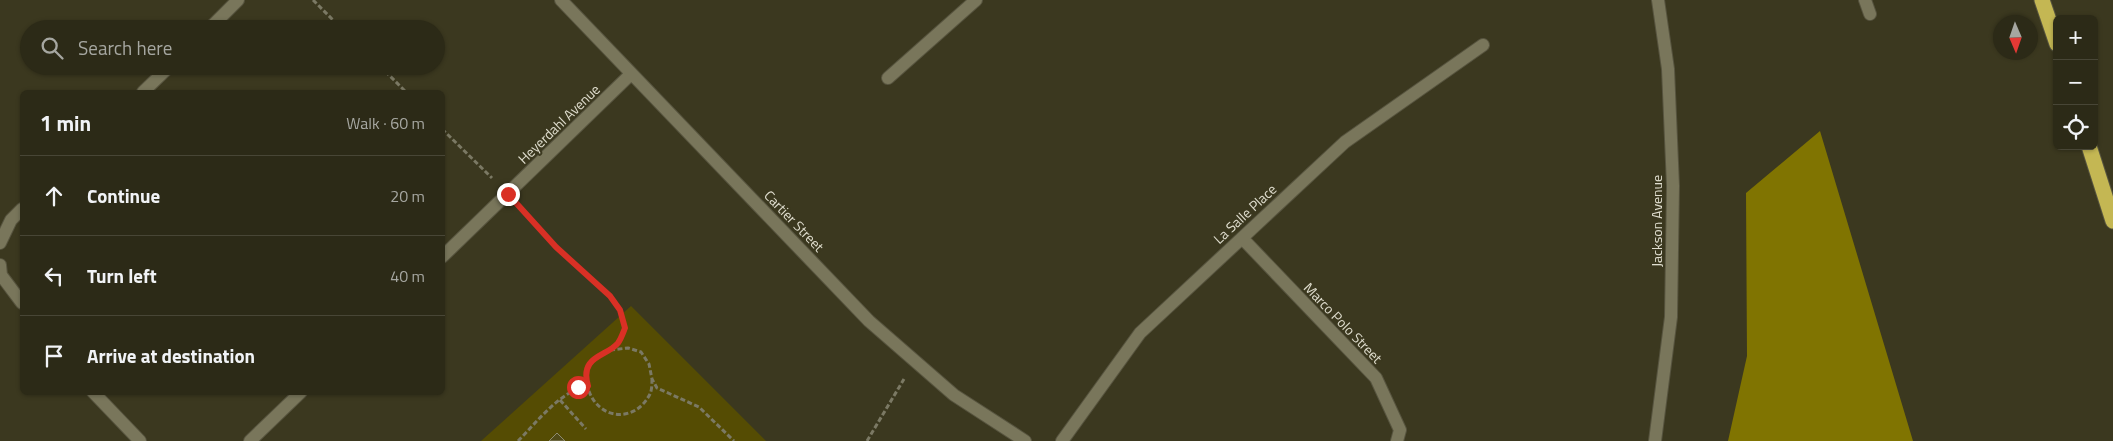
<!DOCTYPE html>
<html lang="en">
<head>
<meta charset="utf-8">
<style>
  body { margin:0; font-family:"Titillium Web",sans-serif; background:#383624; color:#f1f3f6 }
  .controls { position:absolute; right:15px; top:15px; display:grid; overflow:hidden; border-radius:8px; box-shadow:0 1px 4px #0004 }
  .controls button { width:45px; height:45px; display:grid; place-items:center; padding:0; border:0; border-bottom:1px solid #484636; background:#2c2a17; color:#f1f3f6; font:25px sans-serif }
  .compass { position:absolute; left:1993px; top:15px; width:45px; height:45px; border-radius:50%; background:#2c2a17; box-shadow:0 1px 4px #0004; rotate:178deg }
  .stop { position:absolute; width:15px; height:15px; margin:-11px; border:4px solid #d93025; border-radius:50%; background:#fff }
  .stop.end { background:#d93025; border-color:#fff; box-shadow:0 1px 5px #0008 }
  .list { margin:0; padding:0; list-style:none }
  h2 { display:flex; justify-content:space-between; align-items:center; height:65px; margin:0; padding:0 20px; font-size:21px }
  h2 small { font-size:16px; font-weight:400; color:#a6a7a1 }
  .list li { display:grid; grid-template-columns:32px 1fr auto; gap:15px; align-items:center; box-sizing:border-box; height:80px; padding:0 20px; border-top:1px solid #484636 }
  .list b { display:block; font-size:19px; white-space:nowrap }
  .list em { font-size:16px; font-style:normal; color:#a6a7a1 }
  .icon { flex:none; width:28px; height:28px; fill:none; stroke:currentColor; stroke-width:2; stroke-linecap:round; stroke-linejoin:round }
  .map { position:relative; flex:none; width:2113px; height:441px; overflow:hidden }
  .search { position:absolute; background:#2c2a17; box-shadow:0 1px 4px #0004; left:20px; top:20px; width:425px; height:55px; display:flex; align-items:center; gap:12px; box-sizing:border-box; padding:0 18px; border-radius:28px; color:#a6a7a1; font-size:19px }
  .panel { position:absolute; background:#2c2a17; box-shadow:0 1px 4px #0004; left:20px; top:90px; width:425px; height:305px; border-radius:8px }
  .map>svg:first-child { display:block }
  .green { fill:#554c03 }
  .water { fill:#807401 }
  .building { fill:#504a18; stroke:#8e8b6f }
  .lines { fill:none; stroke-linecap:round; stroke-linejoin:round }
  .lane-casing { stroke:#57543f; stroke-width:14 }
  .street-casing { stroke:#57543f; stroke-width:14 }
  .secondary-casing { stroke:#57543f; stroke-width:14 }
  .highway-casing { stroke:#57543f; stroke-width:17 }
  .path { stroke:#7b7964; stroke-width:3; stroke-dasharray:5 2.5; stroke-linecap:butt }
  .lane { stroke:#79765b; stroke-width:12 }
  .street { stroke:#79765b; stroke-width:12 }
  .secondary { stroke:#79765b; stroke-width:12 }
  .highway { stroke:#c4b753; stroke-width:15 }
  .route { stroke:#d93025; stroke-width:6 }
  .labels { text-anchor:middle; stroke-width:4; stroke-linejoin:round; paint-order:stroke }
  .street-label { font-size:14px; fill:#e0decf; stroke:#3b381f }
</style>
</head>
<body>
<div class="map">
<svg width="2113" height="441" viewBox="0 0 2113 441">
  <rect width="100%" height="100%" fill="#3b381f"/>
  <path class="green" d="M631 306 766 441H481Z"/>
  <path class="water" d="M1820 131 1913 441H1728L1747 356 1746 193Z"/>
  <path class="building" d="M557 433 565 441H549Z"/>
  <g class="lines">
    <g class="lane-casing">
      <path id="lane" d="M1865 0 1870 14
        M888 78 976 0"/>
    </g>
    <g class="street-casing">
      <path id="street" d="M561 0 869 321 954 395 1025 441
        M209 29 238 0
        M143 92 170 66
        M1242 238 1376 378 1400 430 1397 441
        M0 243 11 220 22 209
        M442 257 631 74
        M0 265 1 275 22 303
        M93 392 140 441
        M250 441 301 392
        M1062 441 1140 333 1242 238 1345 142 1483 45"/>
    </g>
    <g class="secondary-casing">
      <path id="secondary" d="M1655 441 1671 317 1673 186 1668 69 1658 0"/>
    </g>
    <g class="highway-casing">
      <path id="highway" d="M2042 0 2057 44
        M2089 146 2113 221"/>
    </g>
    <path class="path" d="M313 0 342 29
      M380 66 406 92
      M442 129 492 178
      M522 209 556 247 610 296 620 310 625 329C623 333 622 339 619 342 610 354 593 353 587 369 585 375 587 382 588 388 597 420 635 424 650 394 652 390 652 383 652 379
      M610 350 628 348 641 352 649 364 652 379 657 388 699 407 734 441
      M560 400 586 429
      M518 441C537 422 561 390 588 386
      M867 441 904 379"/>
    <use href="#lane" class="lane"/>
    <use href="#street" class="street"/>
    <use href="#secondary" class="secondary"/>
    <use href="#highway" class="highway"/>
  </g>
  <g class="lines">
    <path class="route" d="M508 194 556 247 610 296 620 310 625 328C623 333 621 339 618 343 607 357 579 355 588 386L578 387"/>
  </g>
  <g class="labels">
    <g class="street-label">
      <text transform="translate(559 124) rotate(-44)" y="5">Heyerdahl Avenue</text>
      <text transform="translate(1245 214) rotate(-43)" y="5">La Salle Place</text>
      <text transform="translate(794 221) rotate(46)" y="5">Cartier Street</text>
      <text transform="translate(1657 221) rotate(-90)" y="5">Jackson Avenue</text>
      <text transform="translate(1343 323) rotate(46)" y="5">Marco Polo Street</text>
    </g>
  </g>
</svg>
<div class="controls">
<button>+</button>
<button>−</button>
<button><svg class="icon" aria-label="locate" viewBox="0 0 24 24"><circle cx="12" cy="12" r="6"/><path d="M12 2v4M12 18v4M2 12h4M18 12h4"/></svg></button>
</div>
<svg class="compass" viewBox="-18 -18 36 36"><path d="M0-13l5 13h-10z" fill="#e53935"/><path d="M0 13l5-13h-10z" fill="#a6a7a1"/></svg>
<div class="stop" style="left:578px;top:387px"></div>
<div class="stop end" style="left:508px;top:194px"></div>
<div class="search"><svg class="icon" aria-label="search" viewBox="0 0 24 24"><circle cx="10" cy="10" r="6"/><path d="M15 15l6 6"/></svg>Search here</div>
<section class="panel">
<h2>1 min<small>Walk · 60 m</small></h2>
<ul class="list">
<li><svg class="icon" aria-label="ahead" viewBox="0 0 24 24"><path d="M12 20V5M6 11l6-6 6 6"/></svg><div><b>Continue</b></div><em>20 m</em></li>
<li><svg class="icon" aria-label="left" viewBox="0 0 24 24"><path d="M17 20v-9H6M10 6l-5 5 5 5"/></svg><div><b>Turn left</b></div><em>40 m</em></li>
<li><svg class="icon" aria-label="arrive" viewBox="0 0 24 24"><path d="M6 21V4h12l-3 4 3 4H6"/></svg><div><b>Arrive at destination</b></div></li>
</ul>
</section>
</div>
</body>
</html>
